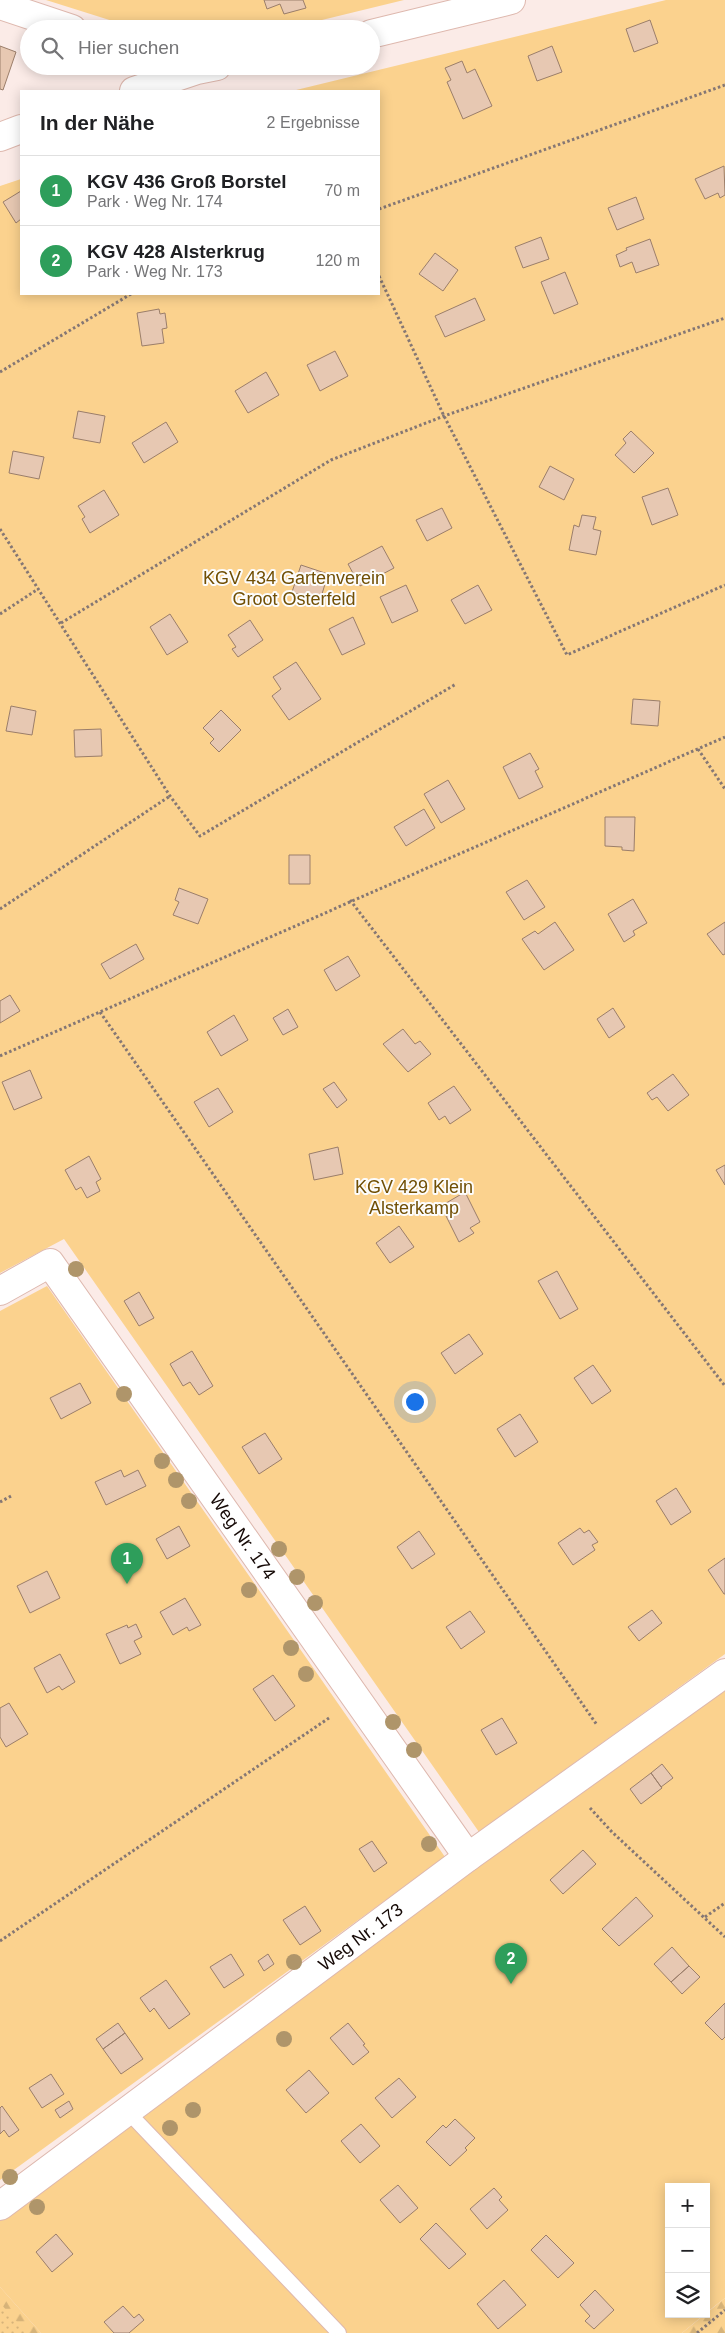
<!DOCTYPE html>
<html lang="de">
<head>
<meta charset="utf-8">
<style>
  body { margin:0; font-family:Arial,sans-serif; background:#f6f6f6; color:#202124 }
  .controls { position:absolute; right:15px; bottom:15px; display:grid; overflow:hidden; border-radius:0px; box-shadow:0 2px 12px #0003 }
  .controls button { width:45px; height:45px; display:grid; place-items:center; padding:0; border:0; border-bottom:1px solid #e0e0e0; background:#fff; color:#202124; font:25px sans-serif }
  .you { position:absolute; left:414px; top:1401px; width:18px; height:18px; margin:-12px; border:4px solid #fff; border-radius:50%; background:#1a73e8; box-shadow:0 0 0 8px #1a73e833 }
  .badge { display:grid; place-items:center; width:32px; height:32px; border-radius:50%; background:#ea580c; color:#fff; font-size:16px; font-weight:700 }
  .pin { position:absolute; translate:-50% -41px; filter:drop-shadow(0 1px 2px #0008) }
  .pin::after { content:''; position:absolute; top:26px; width:18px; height:15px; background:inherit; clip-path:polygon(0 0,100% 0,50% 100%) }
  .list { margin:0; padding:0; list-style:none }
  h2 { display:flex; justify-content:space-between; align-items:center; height:65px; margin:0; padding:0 20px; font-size:21px }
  h2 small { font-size:16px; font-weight:400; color:#757577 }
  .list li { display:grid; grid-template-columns:32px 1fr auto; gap:15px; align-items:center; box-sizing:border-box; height:70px; padding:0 20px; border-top:1px solid #e0e0e0 }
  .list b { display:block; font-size:19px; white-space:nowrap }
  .list p { margin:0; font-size:16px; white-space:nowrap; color:#757577 }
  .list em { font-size:16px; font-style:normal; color:#757577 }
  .icon { flex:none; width:28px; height:28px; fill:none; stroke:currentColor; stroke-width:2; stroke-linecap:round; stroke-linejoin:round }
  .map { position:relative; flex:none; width:725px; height:2333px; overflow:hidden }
  .search { position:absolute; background:#fff; box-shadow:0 2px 12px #0003; left:20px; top:20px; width:360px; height:55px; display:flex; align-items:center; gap:12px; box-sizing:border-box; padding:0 18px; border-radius:28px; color:#757577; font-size:19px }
  .panel { position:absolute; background:#fff; box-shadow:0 2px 12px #0003; left:20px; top:90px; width:360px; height:205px; border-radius:0px }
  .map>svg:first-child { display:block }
  .green { fill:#fbd28e }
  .forest { fill:url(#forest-firs) }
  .park { fill:url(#park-dots) }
  .building { fill:#e7c8b2; stroke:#9b7e6a }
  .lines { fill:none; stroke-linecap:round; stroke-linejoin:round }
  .service-casing { stroke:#deb8ae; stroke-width:16 }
  .minor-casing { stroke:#deb8ae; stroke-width:30 }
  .path { stroke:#857774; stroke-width:3; stroke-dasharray:2.5 2.5; stroke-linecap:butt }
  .service { stroke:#fff; stroke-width:14 }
  .minor { stroke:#fff; stroke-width:28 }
  .tree { fill:#af956a }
  .labels { text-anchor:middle; stroke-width:4; stroke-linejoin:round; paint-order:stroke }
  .park-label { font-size:18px; fill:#714f04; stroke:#fcfcfc }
  .street-label { font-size:18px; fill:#150906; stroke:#fcfcfc }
</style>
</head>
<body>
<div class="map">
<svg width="725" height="2333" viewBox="0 0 725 2333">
  <defs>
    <pattern id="forest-firs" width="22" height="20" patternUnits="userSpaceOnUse" patternTransform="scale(1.25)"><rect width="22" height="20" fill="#fbd28e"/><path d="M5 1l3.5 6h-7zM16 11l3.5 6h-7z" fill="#d6b379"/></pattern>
    <pattern id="park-dots" width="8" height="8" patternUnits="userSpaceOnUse" patternTransform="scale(1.25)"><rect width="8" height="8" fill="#fbd28e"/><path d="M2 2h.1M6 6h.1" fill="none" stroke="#d6b379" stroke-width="1.8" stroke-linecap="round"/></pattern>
  </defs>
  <rect width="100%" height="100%" fill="#fbebe7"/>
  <path class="green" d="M46 0H404L285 29H138Z
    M666 0H725V1654L479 1832 64 1239 0 1273V186L21 179V294H379V91H292Z
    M47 1286 445 1857 0 2180V1311Z
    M725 1673V2298L706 2313V2187H669V2314H705L682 2333H41L0 2287V2206Z"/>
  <path class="forest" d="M0 2287 41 2333H20L0 2311Z
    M725 2298V2333H682Z"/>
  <path class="park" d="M0 2303 27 2333H0Z"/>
  <path class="building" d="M264 0H303L306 8 284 14 280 4 267 9Z
    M650 20 658 43 634 52 626 29Z
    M0 46 16 52 3 90 0 89Z
    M552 46 562 72 537 81 528 56Z
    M462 61 467 73 475 69 492 106 463 119 447 82 451 80 445 68Z
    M724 166 725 195 720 198 718 193 705 199 695 179Z
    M21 191V219L16 223 3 202Z
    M636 197 644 219 617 230 608 208Z
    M541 237 549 259 523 268 515 247Z
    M650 239 659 265 636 273 632 262 620 267 616 255 627 250 626 248Z
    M435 253 458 270 443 291 419 274Z
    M565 272 578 304 554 314 541 282Z
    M475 298 485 320 445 337 435 316Z
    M159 309 160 314 165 313 167 328 162 329 164 343 142 346 137 313Z
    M335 351 348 376 320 391 307 365Z
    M266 372 279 395 248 413 235 391Z
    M78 411 105 416 100 443 73 438Z
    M166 422 178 442 144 463 132 443Z
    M631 431 654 453 634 473 615 455 626 443 623 439Z
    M13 451 44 457 39 479 9 473Z
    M550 466 574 479 564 500 539 487Z
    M668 488 678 515 652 525 642 497Z
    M104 490 119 515 90 533 82 519 85 517 78 506Z
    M442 508 452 528 427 541 416 520Z
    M582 515 596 517 593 529 601 531 596 555 569 550 574 525 579 527Z
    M382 546 394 568 360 586 348 564Z
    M301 565 328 574 319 604 303 599 304 596 292 592Z
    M406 585 418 611 392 623 380 597Z
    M478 585 492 610 465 624 451 600Z
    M170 614 188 642 167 655 150 627Z
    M353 617 365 644 342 655 329 629Z
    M250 620 263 640 238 657 232 649 236 647 228 635Z
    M296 662 321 699 289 720 272 696 281 689 273 677Z
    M633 699 660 701 658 726 631 724Z
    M11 706 36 711 32 735 6 731Z
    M221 710 241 730 219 752 210 743 214 739 203 728Z
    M101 729 102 756 75 757 74 730Z
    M530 753 539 769 535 771 543 787 519 799 503 767Z
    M448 780 465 809 441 823 424 794Z
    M424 809 435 828 406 846 394 827Z
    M605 817H635L634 851 622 850V847L605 846Z
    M289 855H310V884H289Z
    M527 880 545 907 524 920 506 892Z
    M179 888 208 899 198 924 173 915 179 902 175 900Z
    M633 899 647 923 633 931 635 935 624 942 608 914Z
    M555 922 574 950 544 970 522 939 535 931 538 934Z
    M725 922V954L723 955 707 934Z
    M136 944 144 959 110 979 101 964Z
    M348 956 360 976 336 991 324 970Z
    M10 995 20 1011 0 1023V1001Z
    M613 1008 625 1027 609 1038 597 1019Z
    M288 1009 298 1027 283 1035 273 1018Z
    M234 1015 248 1040 221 1056 207 1032Z
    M403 1029 415 1044 420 1041 431 1054 408 1072 383 1044Z
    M30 1070 42 1098 14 1110 2 1082Z
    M673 1074 689 1095 668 1111 657 1097 652 1100 647 1093Z
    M334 1082 347 1100 337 1108 323 1089Z
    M454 1086 471 1110 450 1124 445 1116 439 1120 428 1103Z
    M218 1088 233 1112 209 1127 194 1102Z
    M338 1147 343 1174 314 1180 309 1154Z
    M89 1156 101 1179 96 1182 100 1191 87 1198 81 1187 76 1190 65 1170Z
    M725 1165V1185L716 1170Z
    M465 1192 480 1222 470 1228 474 1233 459 1242 441 1206Z
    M399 1226 414 1247 390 1263 376 1243Z
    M557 1271 578 1309 560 1319 538 1281Z
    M139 1292 154 1318 139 1326 124 1301Z
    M469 1334 483 1354 455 1374 441 1353Z
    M192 1351 213 1386 199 1395 190 1382 183 1386 170 1364Z
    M593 1365 611 1391 592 1404 574 1378Z
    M80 1383 91 1403 61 1419 50 1398Z
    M520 1414 538 1442 515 1457 497 1429Z
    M265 1433 282 1459 259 1474 242 1447Z
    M121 1470 124 1477 138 1470 146 1486 106 1505 95 1482Z
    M676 1488 691 1512 671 1525 656 1501Z
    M179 1526 190 1546 167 1559 156 1539Z
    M580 1528 584 1533 589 1530 598 1542 592 1545 595 1550 573 1565 558 1543Z
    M419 1531 435 1554 412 1569 397 1547Z
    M725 1558V1594H724L708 1570Z
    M47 1571 60 1598 30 1613 17 1586Z
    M185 1598 201 1625 189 1631 187 1627 173 1635 160 1612Z
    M652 1610 662 1623 639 1641 628 1627Z
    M470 1611 485 1632 461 1649 446 1627Z
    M136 1624 142 1637 134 1641 141 1654 120 1664 106 1634 127 1625 128 1628Z
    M60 1654 75 1682 62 1690 59 1686 47 1693 34 1668Z
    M273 1675 295 1706 275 1721 253 1689Z
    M9 1703 28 1734 6 1747 0 1737V1708Z
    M502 1718 517 1743 496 1755 481 1730Z
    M662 1764 673 1778 661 1787 651 1773Z
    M651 1773 662 1788 641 1804 630 1789Z
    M372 1841 387 1863 374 1872 359 1849Z
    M583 1850 596 1864 563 1894 550 1880Z
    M636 1897 653 1916 619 1946 602 1929Z
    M305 1906 321 1931 300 1945 283 1920Z
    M672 1947 689 1966 671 1982 654 1964Z
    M231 1954 244 1975 224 1988 210 1967Z
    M268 1954 274 1964 264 1971 258 1961Z
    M689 1966 700 1977 682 1994 671 1982Z
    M166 1980 190 2014 169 2029 154 2008 150 2012 140 1998Z
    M725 2003V2037L722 2040 705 2023Z
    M118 2023 125 2033 103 2049 96 2039Z
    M348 2023 365 2044 363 2045 369 2052 353 2065 330 2038Z
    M125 2033 143 2059 121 2074 103 2049Z
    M309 2070 329 2093 306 2113 286 2090Z
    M51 2074 64 2094 42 2108 29 2088Z
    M399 2078 416 2097 392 2118 375 2098Z
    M69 2101 73 2109 60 2118 55 2110Z
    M2 2106 19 2130 9 2137 4 2130 0 2134V2108Z
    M455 2119 475 2138 465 2148 467 2150 450 2166 426 2142 443 2125 446 2128Z
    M361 2124 380 2146 360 2163 341 2141Z
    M398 2185 418 2208 400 2223 380 2200Z
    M494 2188 502 2197 499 2200 508 2210 487 2229 470 2209Z
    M436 2223 466 2254 449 2269 420 2239Z
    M56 2234 73 2254 52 2272 36 2252Z
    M546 2235 574 2263 558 2278 531 2250Z
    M504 2280 526 2305 498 2329 477 2304Z
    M595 2290 614 2310 594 2329 585 2321 590 2316 580 2305Z
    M123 2306 134 2318 139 2314 144 2320 129 2333H114L104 2322Z"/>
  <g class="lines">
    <g class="service-casing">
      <path id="service" d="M127 2111 339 2333"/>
    </g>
    <g class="minor-casing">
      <g id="minor">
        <path d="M0 5 72 29"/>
        <path d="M371 34 511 0"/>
        <path d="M134 91 197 70 217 66"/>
        <path d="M0 137 21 129"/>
        <path id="s1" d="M0 1291 50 1263 468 1857"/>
        <path id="s2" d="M0 2206 468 1857 725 1673"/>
      </g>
    </g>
    <path class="path" d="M379 209 725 85
      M379 276 444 416 567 655 725 585
      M0 372 131 294
      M0 529 170 796 200 836 456 684
      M0 614 38 589
      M61 623 331 460 444 416 725 318
      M698 749 725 789
      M350 900 725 1386
      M0 909 170 796
      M100 1012 597 1725
      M0 1056 725 737
      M0 1502 13 1495
      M590 1808 612 1832 725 1937
      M705 1917 725 1903
      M0 1941 329 1718
      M697 2333 725 2310"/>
    <use href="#service" class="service"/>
    <use href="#minor" class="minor"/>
  </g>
  <g class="tree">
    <circle cx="76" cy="1269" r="8"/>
    <circle cx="124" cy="1394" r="8"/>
    <circle cx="162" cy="1461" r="8"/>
    <circle cx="176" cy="1480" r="8"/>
    <circle cx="189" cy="1501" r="8"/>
    <circle cx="279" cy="1549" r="8"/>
    <circle cx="297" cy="1577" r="8"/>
    <circle cx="249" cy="1590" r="8"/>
    <circle cx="315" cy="1603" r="8"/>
    <circle cx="291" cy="1648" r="8"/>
    <circle cx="306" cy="1674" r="8"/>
    <circle cx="393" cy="1722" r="8"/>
    <circle cx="414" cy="1750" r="8"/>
    <circle cx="429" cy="1844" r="8"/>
    <circle cx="294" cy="1962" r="8"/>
    <circle cx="284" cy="2039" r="8"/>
    <circle cx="193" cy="2110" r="8"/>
    <circle cx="170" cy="2128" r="8"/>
    <circle cx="10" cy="2177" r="8"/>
    <circle cx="37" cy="2207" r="8"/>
  </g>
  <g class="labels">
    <g class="park-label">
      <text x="294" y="584">KGV 434 Gartenverein<tspan x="294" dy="21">Groot Osterfeld</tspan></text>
      <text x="414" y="1193">KGV 429 Klein<tspan x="414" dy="21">Alsterkamp</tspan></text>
    </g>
    <g class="street-label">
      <text dy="6" stroke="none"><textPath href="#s1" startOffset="392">Weg Nr. 174</textPath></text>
      <text dy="6" stroke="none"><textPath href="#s2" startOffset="450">Weg Nr. 173</textPath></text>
    </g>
  </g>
</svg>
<div class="controls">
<button>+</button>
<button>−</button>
<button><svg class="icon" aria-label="layers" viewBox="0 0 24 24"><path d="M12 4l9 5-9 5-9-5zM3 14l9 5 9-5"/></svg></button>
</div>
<div class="you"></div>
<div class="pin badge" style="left:127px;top:1584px;background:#2e9e5b">1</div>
<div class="pin badge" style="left:511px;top:1984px;background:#2e9e5b">2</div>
<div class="search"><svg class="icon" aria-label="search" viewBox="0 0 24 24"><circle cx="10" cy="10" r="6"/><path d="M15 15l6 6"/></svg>Hier suchen</div>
<section class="panel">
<h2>In der Nähe<small>2 Ergebnisse</small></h2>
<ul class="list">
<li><span class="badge" style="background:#2e9e5b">1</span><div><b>KGV 436 Groß Borstel</b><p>Park · Weg Nr. 174</p></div><em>70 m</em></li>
<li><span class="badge" style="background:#2e9e5b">2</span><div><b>KGV 428 Alsterkrug</b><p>Park · Weg Nr. 173</p></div><em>120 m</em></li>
</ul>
</section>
</div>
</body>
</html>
